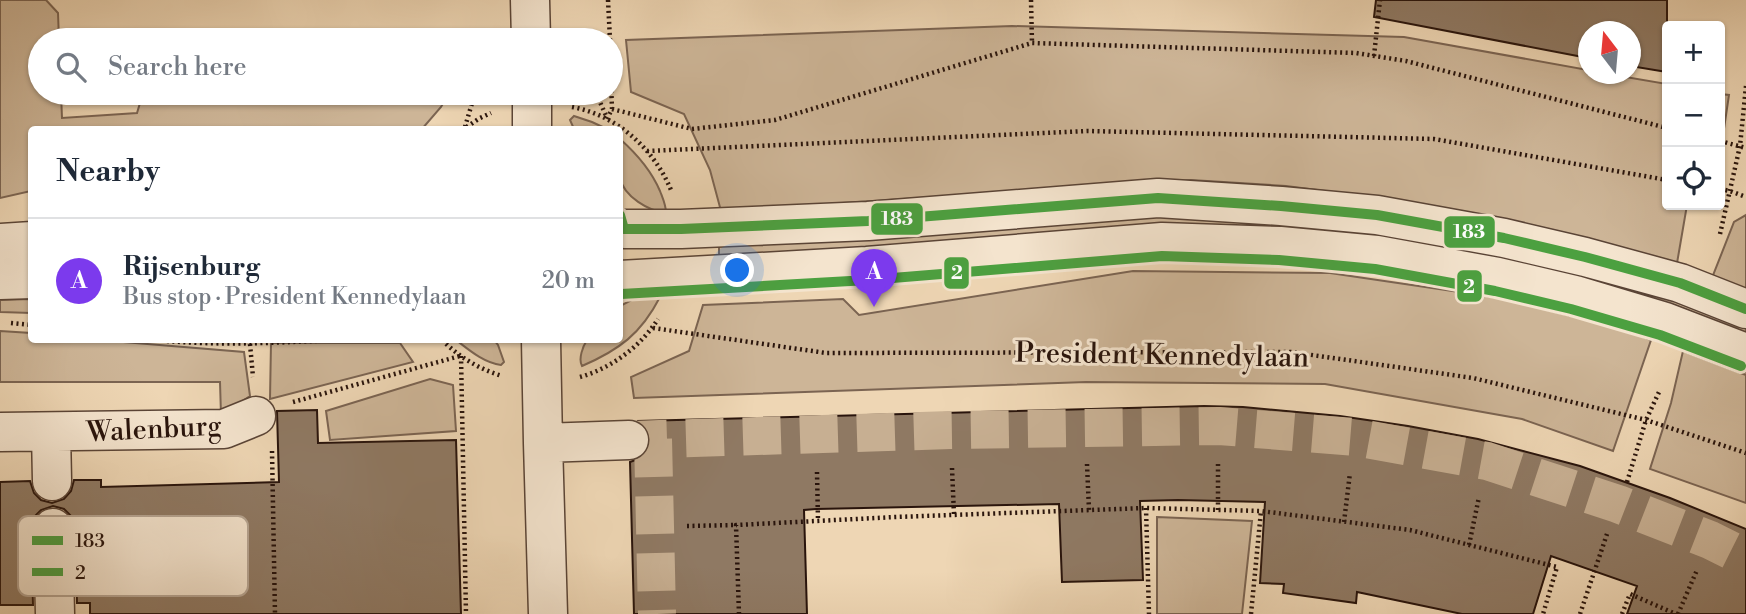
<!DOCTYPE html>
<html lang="en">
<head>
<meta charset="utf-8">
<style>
  body { margin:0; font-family:"Libre Bodoni",serif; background:#f2f2f3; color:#1f2937 }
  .controls { position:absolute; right:21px; top:21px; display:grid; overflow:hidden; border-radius:7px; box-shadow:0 2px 5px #0004 }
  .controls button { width:63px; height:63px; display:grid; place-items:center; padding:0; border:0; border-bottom:2px solid #e0e1e3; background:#fff; color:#1f2937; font:35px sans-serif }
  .compass { position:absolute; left:1578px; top:21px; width:63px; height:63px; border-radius:50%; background:#fff; box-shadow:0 2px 5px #0004; rotate:344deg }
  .you { position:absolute; left:738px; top:271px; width:24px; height:24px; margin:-18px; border:5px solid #fff; border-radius:50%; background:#1a73e8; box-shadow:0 0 0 10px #1a73e833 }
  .badge { display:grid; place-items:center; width:46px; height:46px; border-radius:50%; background:#7c3aed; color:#fff; font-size:23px; font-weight:700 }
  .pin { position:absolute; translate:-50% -58px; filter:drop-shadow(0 2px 4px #0008) }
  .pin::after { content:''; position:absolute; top:37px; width:24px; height:21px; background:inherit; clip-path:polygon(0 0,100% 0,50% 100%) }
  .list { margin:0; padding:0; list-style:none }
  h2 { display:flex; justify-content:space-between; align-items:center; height:91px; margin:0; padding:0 28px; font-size:30px }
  h2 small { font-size:23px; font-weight:400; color:#747a83 }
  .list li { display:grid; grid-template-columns:46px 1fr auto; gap:21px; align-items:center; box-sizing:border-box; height:126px; padding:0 28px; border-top:2px solid #e0e1e3 }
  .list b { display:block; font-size:26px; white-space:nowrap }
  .list p { margin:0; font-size:23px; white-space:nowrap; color:#747a83 }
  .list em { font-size:23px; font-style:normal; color:#747a83 }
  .icon { flex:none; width:38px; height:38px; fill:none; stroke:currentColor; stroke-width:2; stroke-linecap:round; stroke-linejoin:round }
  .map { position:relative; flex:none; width:1746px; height:614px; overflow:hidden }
  .search { position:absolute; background:#fff; box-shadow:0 2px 5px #0004; left:28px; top:28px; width:595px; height:77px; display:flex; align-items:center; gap:18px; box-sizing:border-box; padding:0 24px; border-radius:38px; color:#747a83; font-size:26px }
  .panel { position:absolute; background:#fff; box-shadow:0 2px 5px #0004; left:28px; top:126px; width:595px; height:217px; border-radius:7px }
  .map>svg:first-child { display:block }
  .green { fill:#cdb597; stroke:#7b6452; stroke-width:2 }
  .building { fill:#8f7963; stroke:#29140c; stroke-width:2 }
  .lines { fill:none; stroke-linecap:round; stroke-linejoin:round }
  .minor-tunnel { stroke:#c7af92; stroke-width:38; stroke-dasharray:38 19; stroke-linecap:butt }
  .minor-casing { stroke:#5a4436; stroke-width:41 }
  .path { stroke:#29140c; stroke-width:4.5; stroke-dasharray:2 3.5; stroke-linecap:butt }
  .minor { stroke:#f4e4ce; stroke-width:38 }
  .bus-1-casing { stroke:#f4e4ce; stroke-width:16 }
  .bus-2-casing { stroke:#f4e4ce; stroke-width:16 }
  .bus-1 { stroke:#4ca040; stroke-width:10 }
  .bus-2 { stroke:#4ca040; stroke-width:10 }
  .labels { text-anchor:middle; stroke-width:6; stroke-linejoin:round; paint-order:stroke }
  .street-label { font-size:28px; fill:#29140c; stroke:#f4e4ce }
  .key { fill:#f4e4ce; stroke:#b7a694; stroke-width:2 }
  .key-label { font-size:19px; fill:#29140c }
  .line-badge { stroke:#f4e4ce; stroke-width:2.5 }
  .badge-label { font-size:19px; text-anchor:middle; font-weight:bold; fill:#fff }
</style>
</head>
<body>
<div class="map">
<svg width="1746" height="614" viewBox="0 0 1746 614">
  <rect width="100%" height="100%" fill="#eed6b4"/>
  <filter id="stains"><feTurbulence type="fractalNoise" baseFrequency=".00286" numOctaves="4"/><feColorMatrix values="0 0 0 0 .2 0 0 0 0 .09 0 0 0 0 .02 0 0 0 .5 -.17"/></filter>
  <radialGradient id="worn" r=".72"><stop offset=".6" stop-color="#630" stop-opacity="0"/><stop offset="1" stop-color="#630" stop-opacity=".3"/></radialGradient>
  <path class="green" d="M0 0H46L58 13 59 40H40V93H61L62 118 137 113 143 93H449L441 107 422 129 32 130 31 191 0 198Z
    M1012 26 1404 37 1588 70V74H1608L1667 84V205H1687L1676 269 1372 197 1286 186 1191 180 721 211 710 170 684 114 631 92 626 40Z
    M1720 94 1729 95 1721 149 1720 151Z
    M574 116 592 122 607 129H574L570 120Z
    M620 139C637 154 651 170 660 191 663 199 666 205 666 213 649 211 624 197 620 178 617 167 620 151 620 139Z
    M1157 214 1375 228 1579 269 1746 323V337L1500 262 719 260V242Z
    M1746 215V297L1710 283 1734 222Z
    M1133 271 1330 273 1500 298 1624 329 1651 340 1613 451 1522 419 1325 384 1086 382 634 398 631 377 689 351 703 305 843 299 859 315Z
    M641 295 660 297C641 334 619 350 582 366 578 359 583 346 587 340H620V306Z
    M31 299V313L0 312V300Z
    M0 331 31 333 32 340H99L244 352 250 396 221 415 220 382H0Z
    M456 340H494L498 345 504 362 501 365C484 363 469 350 456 340Z
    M271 343H400L413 362 270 399Z
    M1683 351 1746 375V503L1650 469 1671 403Z
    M430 379 453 385 456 431 330 440 326 411Z
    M1157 517 1252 521 1242 614H1157Z"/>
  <path class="building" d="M1376 0H1667V72L1630 66V32H1588V58L1374 17Z
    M1204 406 1243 407 1340 416 1408 426 1478 439 1580 466 1670 498 1746 529V614H1627L1637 586 1551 556 1533 614H1462L1357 592 1356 603 1283 593 1284 584 1260 583 1265 502 1178 500 1140 501 1143 580 1062 582 1059 504 816 509 804 510 807 614H634L630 462 641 458 648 451 651 440 648 429 639 421Z
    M317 410 318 443 456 440 461 614H90V603H77L75 527 72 517 64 509 53 506 41 510 34 517 31 528 33 605H0V482L30 481 34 493 41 500 52 503 64 499 71 491 74 480H101V487L279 482 277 411Z"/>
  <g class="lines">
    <path class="minor-tunnel" d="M653 439 657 614
      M629 440 951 430 1219 426 1355 437 1487 461 1618 504 1710 540 1746 558"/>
    <g class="minor-casing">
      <path id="minor" d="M530 0 531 40
        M532 93V130
        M624 229H681L868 221 1158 198 1281 206 1377 215 1504 238 1585 257 1680 283 1746 309
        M0 243 32 241
        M0 280 32 279
        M620 280 867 266 1162 242 1280 246 1377 255 1498 277 1575 295 1665 322 1746 353
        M541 340 543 443 548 614
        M0 432 224 429 256 416
        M51 432 52 481
        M543 443 629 440
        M53 528 55 614"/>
    </g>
    <path class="path" d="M608 0 610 40
      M1031 0 1032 43
      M1374 56 1380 0
      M596 93 607 118
      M572 107C617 115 654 149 671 190
      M612 109 692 129 775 120 1032 43 1356 53 1406 61 1667 128
      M607 119 612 109 611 81
      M465 127 475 93
      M462 130 480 118 491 113
      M1720 141 1746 148
      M647 151 1088 131 1434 139 1667 180
      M1720 189 1730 191 1746 197
      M1720 234 1740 146 1746 86
      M11 323 32 325
      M653 328 826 353 1291 352 1473 378 1646 420 1746 453
      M156 340C216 346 274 343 334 340
      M442 340C459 357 479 369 502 376
      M250 344 253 377
      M461 356 466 614
      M580 377C612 368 641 346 658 319
      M293 402 460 356
      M272 451 275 614
      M1087 464 1089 510
      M952 468 954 515
      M817 472 818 521
      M1627 482 1646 420 1659 392
      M1146 508 1149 614
      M1218 510V463
      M1344 522 1350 473
      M687 526 736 525
      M1469 545 1479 497
      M739 614 736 525 896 517 1146 508 1261 511 1410 530 1557 567 1543 614
      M1251 614 1261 511
      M1580 614 1607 534
      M1622 614 1630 594 1676 614
      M1678 614 1697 570"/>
    <use href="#minor" class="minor"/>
    <g class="bus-1-casing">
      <path id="bus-1" d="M620 215 624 229H681L868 221 1158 198 1281 206 1377 215 1504 238 1585 257 1680 283 1746 309"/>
    </g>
    <g class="bus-2-casing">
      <path id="bus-2" d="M621 294 868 280 1162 256 1279 260 1375 269 1495 291 1571 309 1660 335 1741 366"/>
    </g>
    <use href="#bus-1" class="bus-1"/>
    <use href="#bus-2" class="bus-2"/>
  </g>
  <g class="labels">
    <g class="street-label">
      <text transform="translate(1162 354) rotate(1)" y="10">President Kennedylaan</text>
      <text transform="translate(154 428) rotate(-3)" y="10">Walenburg</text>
    </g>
  </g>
  <rect x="18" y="516" width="230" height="80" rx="10" class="key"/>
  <rect x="32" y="536" width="31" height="9" fill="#4ca040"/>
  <rect x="32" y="568" width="31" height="8" fill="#4ca040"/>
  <g class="key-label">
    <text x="75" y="547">183</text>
    <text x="75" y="579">2</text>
  </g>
  <g class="line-badge">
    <rect x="870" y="202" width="54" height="34" rx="7" fill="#4ca040"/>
    <rect x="1443" y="215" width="53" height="34" rx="7" fill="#4ca040"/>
    <rect x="943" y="256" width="27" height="34" rx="7" fill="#4ca040"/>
    <rect x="1456" y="269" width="27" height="34" rx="7" fill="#4ca040"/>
  </g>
  <g class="badge-label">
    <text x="897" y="225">183</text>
    <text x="1469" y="238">183</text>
    <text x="957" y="279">2</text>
    <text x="1469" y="293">2</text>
  </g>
  <rect width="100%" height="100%" filter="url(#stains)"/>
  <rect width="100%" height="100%" fill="url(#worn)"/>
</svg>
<div class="controls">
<button>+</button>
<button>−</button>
<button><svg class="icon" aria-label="locate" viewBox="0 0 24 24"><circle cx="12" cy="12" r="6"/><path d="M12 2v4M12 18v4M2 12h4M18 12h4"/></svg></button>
</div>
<svg class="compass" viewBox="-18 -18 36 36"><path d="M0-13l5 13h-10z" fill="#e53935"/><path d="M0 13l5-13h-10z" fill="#747a83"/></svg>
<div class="you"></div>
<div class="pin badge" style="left:874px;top:307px">A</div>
<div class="search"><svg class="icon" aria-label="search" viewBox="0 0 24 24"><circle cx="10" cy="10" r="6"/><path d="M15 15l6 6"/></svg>Search here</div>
<section class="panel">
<h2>Nearby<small></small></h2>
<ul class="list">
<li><span class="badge">A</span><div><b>Rijsenburg</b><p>Bus stop · President Kennedylaan</p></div><em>20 m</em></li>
</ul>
</section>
</div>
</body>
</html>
